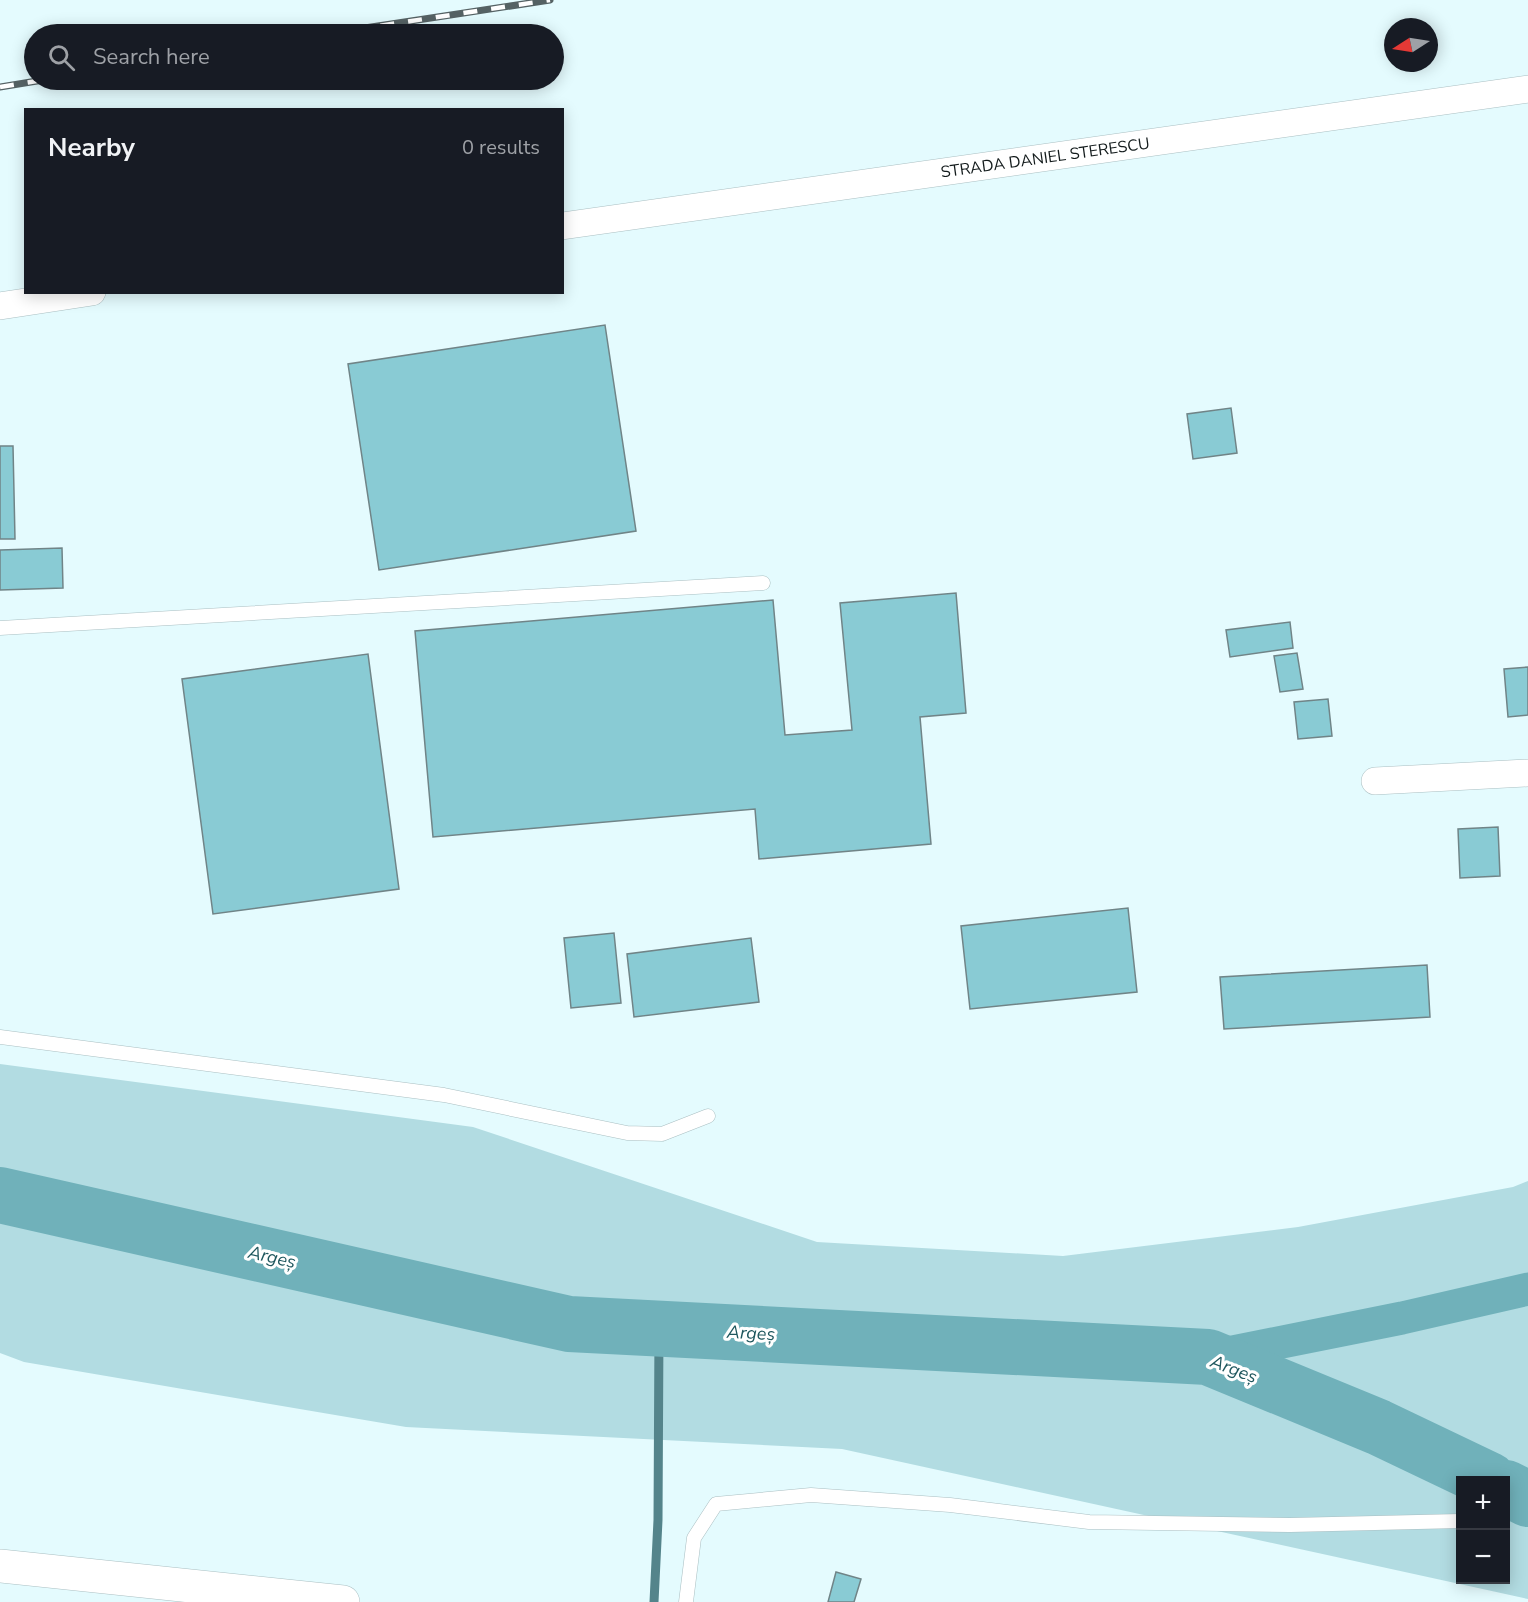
<!DOCTYPE html>
<html lang="en">
<head>
<meta charset="utf-8">
<style>
  body { margin:0; font-family:"Nunito Sans",sans-serif; background:#20242c; color:#f1f3f6 }
  .controls { position:absolute; right:18px; bottom:18px; display:grid; overflow:hidden; border-radius:0px; box-shadow:0 3px 15px #0003 }
  .controls button { width:54px; height:54px; display:grid; place-items:center; padding:0; border:0; border-bottom:2px solid #363941; background:#171b24; color:#f1f3f6; font:30px sans-serif }
  .compass { position:absolute; left:1384px; top:18px; width:54px; height:54px; border-radius:50%; background:#171b24; box-shadow:0 3px 15px #0003; rotate:258deg }
  .list { margin:0; padding:0; list-style:none }
  h2 { display:flex; justify-content:space-between; align-items:center; height:78px; margin:0; padding:0 24px; font-size:26px }
  h2 small { font-size:20px; font-weight:400; color:#9ea1a6 }
  .icon { flex:none; width:33px; height:33px; fill:none; stroke:currentColor; stroke-width:2; stroke-linecap:round; stroke-linejoin:round }
  .map { position:relative; flex:none; width:1528px; height:1602px; overflow:hidden }
  .search { position:absolute; background:#171b24; box-shadow:0 3px 15px #0003; left:24px; top:24px; width:540px; height:66px; display:flex; align-items:center; gap:15px; box-sizing:border-box; padding:0 21px; border-radius:33px; color:#9ea1a6; font-size:22px }
  .panel { position:absolute; background:#171b24; box-shadow:0 3px 15px #0003; left:24px; top:108px; width:540px; height:186px; border-radius:0px }
  .map>svg:first-child { display:block }
  .green { fill:#b2dce2; fill-rule:evenodd }
  .lines { fill:none; stroke-linecap:round; stroke-linejoin:round }
  .stream { stroke:#54848b; stroke-width:9 }
  .canal { stroke:#70b1ba; stroke-width:33 }
  .river { stroke:#70b1ba; stroke-width:56 }
  .building { fill:#89cbd4; stroke:#708487; stroke-width:1.5 }
  .lane-casing { stroke:#aabfc2; stroke-width:15 }
  .street-casing { stroke:#aabfc2; stroke-width:28 }
  .primary-casing { stroke:#aabfc2; stroke-width:34 }
  .lane { stroke:#fff; stroke-width:14 }
  .street { stroke:#fff; stroke-width:27 }
  .primary { stroke:#fff; stroke-width:33 }
  .rail-casing { stroke:#556264; stroke-width:7 }
  .rail { stroke:#fff; stroke-width:4.5; stroke-dasharray:14; stroke-linecap:butt }
  .labels { text-anchor:middle; stroke-width:6; stroke-linejoin:round; paint-order:stroke }
  .street-label { font-size:16px; fill:#131b1c; stroke:#fff }
  .water-label { font-size:18px; font-style:italic; fill:#1f575e; stroke:#fff }
</style>
</head>
<body>
<div class="map">
<svg width="1528" height="1602" viewBox="0 0 1528 1602">
  <rect width="100%" height="100%" fill="#e4fbfe"/>
  <path class="green" d="M0 1064 473 1127 817 1242 1063 1256 1298 1227 1513 1187 1528 1181V1599L842 1449 406 1427 24 1362 0 1353ZM1460 1480H1506V1580H1460Z"/>
  <g class="lines">
    <path class="stream" d="M654 1602 658 1520 659 1328"/>
    <path class="canal" d="M1208 1357 1402 1318 1528 1289"/>
    <path class="river" d="M0 1195 569 1324 1208 1357 1378 1427 1489 1480
      M1506 1488 1528 1499"/>
  </g>
  <path class="building" d="M605 325 636 531 379 570 348 364Z
    M1231 408 1237 453 1193 459 1187 414Z
    M0 446H13L15 539H0Z
    M62 548 63 588 0 590V550Z
    M956 593 966 713 920 717 931 844 759 859 755 809 433 837 415 631 773 600 785 735 852 730 840 603Z
    M1290 622 1293 648 1230 657 1226 630Z
    M1297 653 1303 689 1280 692 1274 656Z
    M368 654 399 889 213 914 182 679Z
    M1528 667V715L1508 717 1504 669Z
    M1328 699 1332 736 1298 739 1294 702Z
    M1498 827 1500 876 1460 878 1458 829Z
    M1128 908 1137 992 970 1009 961 926Z
    M614 933 621 1003 571 1008 564 938Z
    M751 938 759 1002 634 1017 627 954Z
    M1427 965 1430 1017 1224 1029 1220 977Z
    M836 1572 861 1579 854 1602H828Z"/>
  <g class="lines">
    <g class="lane-casing">
      <path id="lane" d="M0 628 763 583
        M0 1037 444 1095 627 1133 662 1134 708 1116
        M686 1602 694 1538 716 1504 811 1495 950 1505 1089 1522 1290 1525 1460 1521"/>
    </g>
    <g class="street-casing">
      <path id="street" d="M562 226 1528 89
        M0 306 92 292
        M1375 781 1528 773"/>
    </g>
    <g class="primary-casing">
      <path id="primary" d="M0 1566 343 1602"/>
    </g>
    <use href="#lane" class="lane"/>
    <use href="#street" class="street"/>
    <use href="#primary" class="primary"/>
    <g class="rail-casing">
      <path id="rail" d="M325 34 550 0
        M0 87 43 80"/>
    </g>
    <use href="#rail" class="rail"/>
  </g>
  <g class="labels">
    <g class="street-label">
      <text transform="translate(1045 157) rotate(-8)" y="6">STRADA DANIEL STERESCU</text>
    </g>
    <g class="water-label">
      <text transform="translate(272 1257) rotate(13)" y="6">Argeș</text>
      <text transform="translate(751 1333) rotate(3)" y="6">Argeș</text>
      <text transform="translate(1234 1369) rotate(21)" y="6">Argeș</text>
    </g>
  </g>
</svg>
<div class="controls">
<button>+</button>
<button>−</button>
</div>
<svg class="compass" viewBox="-18 -18 36 36"><path d="M0-13l5 13h-10z" fill="#e53935"/><path d="M0 13l5-13h-10z" fill="#9ea1a6"/></svg>
<div class="search"><svg class="icon" aria-label="search" viewBox="0 0 24 24"><circle cx="10" cy="10" r="6"/><path d="M15 15l6 6"/></svg>Search here</div>
<section class="panel">
<h2>Nearby<small>0 results</small></h2>
<ul class="list">
</ul>
</section>
</div>
</body>
</html>
